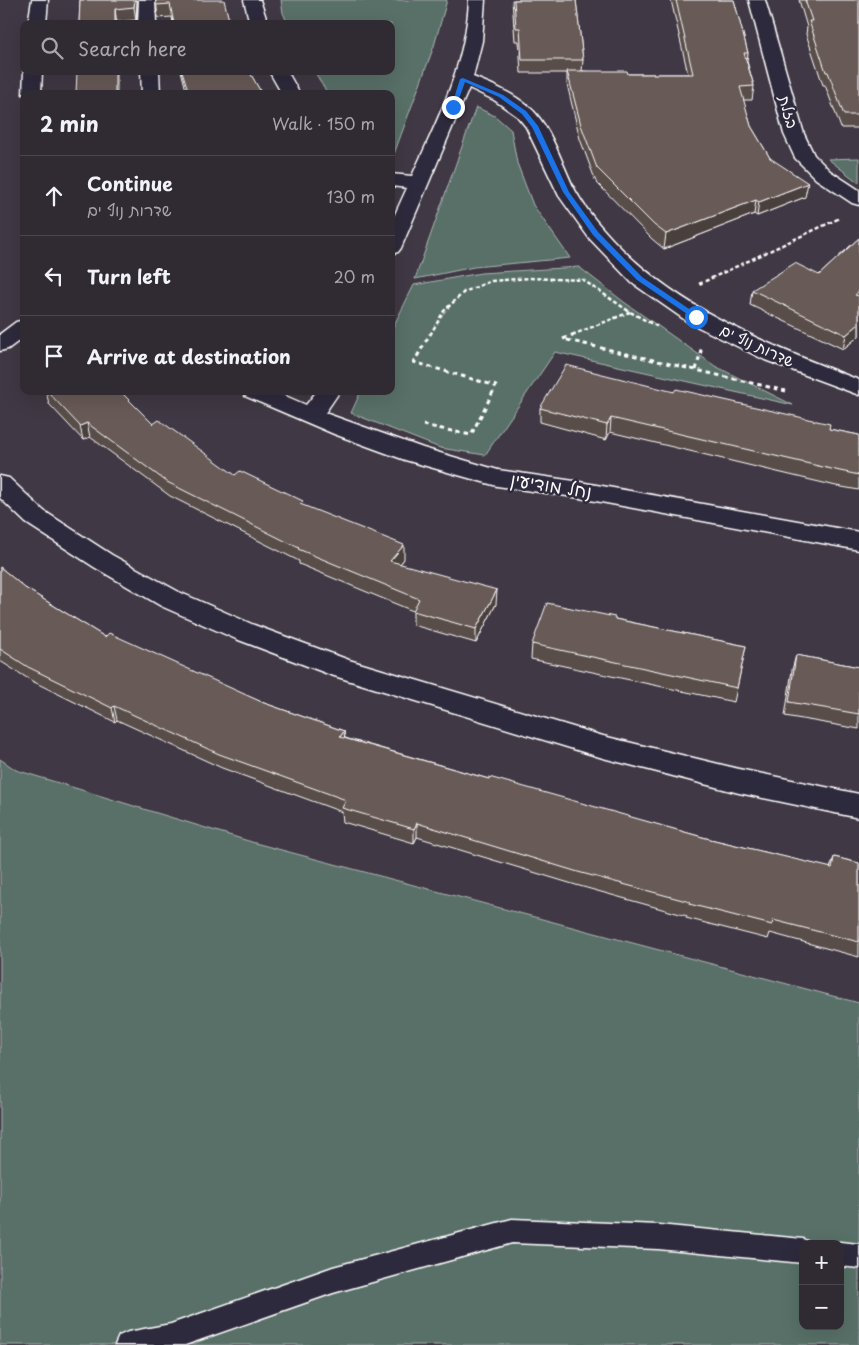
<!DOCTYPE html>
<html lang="en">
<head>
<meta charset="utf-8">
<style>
  body { margin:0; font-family:"Playpen Sans","Playpen Sans Hebrew",sans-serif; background:#38323b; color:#f1f3f6 }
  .controls { position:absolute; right:15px; bottom:15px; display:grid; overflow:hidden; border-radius:10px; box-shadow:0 5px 20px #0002 }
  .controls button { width:45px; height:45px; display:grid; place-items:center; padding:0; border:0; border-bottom:1px solid #4b464e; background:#302a33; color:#f1f3f6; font:25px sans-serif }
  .stop { position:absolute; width:15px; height:15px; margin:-11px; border:4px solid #1a73e8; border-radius:50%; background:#fff }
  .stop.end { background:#1a73e8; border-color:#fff; box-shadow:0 1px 5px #0008 }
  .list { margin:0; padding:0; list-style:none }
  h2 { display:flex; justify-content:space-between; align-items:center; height:65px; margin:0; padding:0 20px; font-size:21px }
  h2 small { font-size:16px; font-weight:400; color:#a8a7ac }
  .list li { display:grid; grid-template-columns:32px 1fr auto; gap:15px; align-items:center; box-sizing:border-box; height:80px; padding:0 20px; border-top:1px solid #4b464e }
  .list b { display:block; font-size:19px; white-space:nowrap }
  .list p { margin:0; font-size:16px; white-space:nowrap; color:#a8a7ac }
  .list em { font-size:16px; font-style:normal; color:#a8a7ac }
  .icon { flex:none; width:28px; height:28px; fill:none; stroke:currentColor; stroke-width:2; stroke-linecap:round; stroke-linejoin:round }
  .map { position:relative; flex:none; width:859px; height:1345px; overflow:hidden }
  .search { position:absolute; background:#302a33; box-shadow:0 5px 20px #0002; left:20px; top:20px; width:375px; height:55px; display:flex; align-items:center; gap:12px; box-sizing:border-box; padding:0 18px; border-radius:10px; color:#a8a7ac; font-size:19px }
  .panel { position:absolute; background:#302a33; box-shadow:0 5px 20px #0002; left:20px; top:90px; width:375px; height:305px; border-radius:10px }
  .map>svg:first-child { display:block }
  .green { fill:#596f68; stroke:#acb7b4; fill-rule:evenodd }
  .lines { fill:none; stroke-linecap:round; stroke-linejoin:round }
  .lane-casing { stroke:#fff; stroke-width:3 }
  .street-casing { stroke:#fff; stroke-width:3 }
  .path-far1 { stroke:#fff; stroke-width:2.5; stroke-dasharray:4 2.5; stroke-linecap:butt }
  .path { stroke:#fff; stroke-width:3; stroke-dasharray:4.5 4; stroke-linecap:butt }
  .lane { fill:#2f2a3d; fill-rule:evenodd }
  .street { fill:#2f2a3d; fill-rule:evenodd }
  .wall { fill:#594d4a; stroke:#fff }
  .shaded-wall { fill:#493f3c; stroke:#fff }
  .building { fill:#685a56; stroke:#fff }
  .route { fill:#1a73e8 }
  .labels { text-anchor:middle; stroke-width:5; stroke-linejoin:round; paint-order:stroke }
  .far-street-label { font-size:15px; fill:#fff; stroke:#2f2a3d }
  .street-label { font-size:18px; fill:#fff; stroke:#2f2a3d }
</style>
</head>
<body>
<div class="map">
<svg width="859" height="1345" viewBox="0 0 859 1345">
  <rect width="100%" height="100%" fill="#403844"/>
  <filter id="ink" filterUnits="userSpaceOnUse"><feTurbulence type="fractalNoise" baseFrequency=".02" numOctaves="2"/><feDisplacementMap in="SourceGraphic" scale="10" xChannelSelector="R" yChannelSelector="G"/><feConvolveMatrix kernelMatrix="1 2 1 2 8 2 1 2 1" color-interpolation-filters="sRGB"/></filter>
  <g filter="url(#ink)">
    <path class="green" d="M281 0H447L434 46 391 162V94H328L314 71H391V24H288L283 13Z
      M476 107 495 116 511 130 517 163 533 205 570 258 474 267 415 279Z
      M859 158V183L828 159Z
      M579 267 624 302 715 366 793 405 555 352 485 455 440 448 351 413 361 391H391V331L414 285 481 273Z
      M0 759 16 770 255 843 859 1003V1345H0ZM803 1244H840V1326H803Z"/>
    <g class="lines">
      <g class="lane-casing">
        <path id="lane" d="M512 1219 658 1225 803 1239 812 1244H803V1263L658 1249 512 1243 333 1293 185 1345H115L119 1336 128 1332 171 1324 333 1267Z
          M840 1242 859 1244V1268L840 1266V1244H835Z"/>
      </g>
      <g class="street-casing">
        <path id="street" d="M32 0H48L46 24H28Z
          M139 0H155L156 24H138Z
          M244 0H260L268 24H250Z
          M469 0H485L482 41 473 77C493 85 513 93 529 107 551 125 562 165 575 190 582 203 593 218 604 230 671 307 766 344 859 380V395L765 360 688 322 632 283 589 238 559 196 526 127 517 116 494 100 469 88 401 248 398 252 391 254V223L407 188 391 186V174L412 176C438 119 466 64 469 0Z
          M749 0H765L804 134 814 155 830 171 859 190V205L852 203 816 179 795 158 784 134Z
          M24 71H42L41 94H24V95L23 94Z
          M141 71H159L160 94H142Z
          M269 71H287L300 94H282Z
          M24 320V337L8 349 0 351V334L16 322Z
          M242 391H274L306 405 317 391H340L325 413 423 448 498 470 574 481 859 532V550L574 497 497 486 405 460 334 434 245 396Z
          M0 476 9 478 44 511 112 555 179 592 254 625 349 660 603 736 739 769 859 794V818L739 793 603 758 331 675 236 639 161 606 94 567 26 523 0 498Z"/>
      </g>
      <path class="path-far1" d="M699 284 840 218
        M430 335 444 311 464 292 491 281 529 278 583 280 630 312 658 327
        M572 335 630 312"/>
      <path class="path" d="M575 334 563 339 786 391
        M696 370 701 351 698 350
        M423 425 471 435 496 386 414 362 430 334"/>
      <use href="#lane" class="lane"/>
      <use href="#street" class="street"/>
    </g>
    <path class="wall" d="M80 0H137L136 20 117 22V24H79Z
      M156 0 225 6 230 24H173L172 17 158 18Z
      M512 0H576L583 60 582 71 628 74H688L671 0H734L748 53 747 61 754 86 752 100H743L751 126 770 158 805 197 757 216 754 214 664 249 652 239 596 182 580 139 567 84V73H521L519 41H515Z
      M799 0H859V128H841L825 85H823L806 34 807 27Z
      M181 71H249L262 94H187Z
      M859 238V336L843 349 750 305 752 290 819 275Z
      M46 391H120L153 424 235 475 303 506 404 559 400 564 496 604 476 643 413 625V611L299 564V561L170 496 90 437 83 440 49 404Z
      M674 392 829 429 859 435V490L836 486 610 432 606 440 540 422V408Z
      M0 567 25 588 105 637 264 703 344 731 345 738 489 779 706 838 830 868 834 857 859 863V957L770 933 768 939 686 918 687 916 576 885 417 837 414 843 343 822 342 812 222 768 117 720 115 722 32 681 0 661Z
      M615 619 746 646 734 702 531 659 532 644Z
      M796 655 859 667V729L785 716 792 670Z"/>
    <path class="shaded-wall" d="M135 0H137L136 20 134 7Z
      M115 9 117 24H115Z
      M115 71H117V94H115Z
      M808 183 805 197 757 216 759 202Z
      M756 200 754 214 664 249 666 234Z
      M859 291V302L855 295Z
      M859 324V336L843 349 846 335Z
      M611 418 610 432 606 440 607 425Z
      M87 423 90 437 83 440 80 426Z
      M404 545V559L391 575 390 561Z
      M497 590 496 604 476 643V629Z
      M114 706 117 720 115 722 112 708Z
      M344 731 345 745 340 737Z
      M417 823V837L414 843V829Z"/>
    <path class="building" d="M80 0H135L134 7 115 9V24H79Z
      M156 0H224L230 24H174L170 4 156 5Z
      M514 0H576L583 60H522L520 28H516Z
      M676 0H734L748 53H744L754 86 740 87 751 126 770 158 808 183 759 202 756 200 666 234 654 225 597 168 581 125 567 71H627L628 74H693Z
      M805 0H859V115H844L828 72H826L809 21H812Z
      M77 71H115V94H76Z
      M182 71H249L262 94H191L188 90Z
      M859 238V291L855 295 859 296V324L846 335 752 290 795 263 819 275Z
      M566 365 674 392 676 389 830 424 829 429 859 435V475L840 471 611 418 607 425 540 408Z
      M47 391H120L153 424 159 420 235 475 240 471 303 501 300 504 404 545 390 561 497 590 476 629 413 611 419 599 298 549 299 548 167 482 87 423 80 426Z
      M0 567 25 588 105 637 109 633 264 703 344 731 340 737 489 779V777L706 838 832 868 834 857 859 863V942L773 920 772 925 689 904 690 902 578 872 417 823 414 829 342 808 346 800 219 754 114 706 112 708 28 667 0 649Z
      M547 603 615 617V619L746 646 737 688 532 644Z
      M796 655 859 667V714L789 702Z"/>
  </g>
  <path class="route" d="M463 78 503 95 526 111 538 126 569 192 598 232 642 277 698 315V318H693L637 280 593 235 563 192 532 127 522 114 499 97 465 82 456 107 451 108 460 79Z"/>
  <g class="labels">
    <g class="far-street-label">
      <text transform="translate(788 112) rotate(74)" y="5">בזלת</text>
      <text transform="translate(757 346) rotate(25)" y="5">שדרות נוף ים</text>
    </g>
    <g class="street-label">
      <text transform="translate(551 486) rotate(9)" y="6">נחל מודיעין</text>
    </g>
  </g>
</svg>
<div class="controls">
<button>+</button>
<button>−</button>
</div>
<div class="stop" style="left:696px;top:317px"></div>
<div class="stop end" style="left:453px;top:107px"></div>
<div class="search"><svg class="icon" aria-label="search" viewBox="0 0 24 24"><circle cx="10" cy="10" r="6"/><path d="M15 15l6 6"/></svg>Search here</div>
<section class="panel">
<h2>2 min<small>Walk · 150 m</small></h2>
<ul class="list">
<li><svg class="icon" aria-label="ahead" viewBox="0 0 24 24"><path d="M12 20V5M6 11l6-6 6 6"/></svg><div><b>Continue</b><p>שדרות נוף ים</p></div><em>130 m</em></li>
<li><svg class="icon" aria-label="left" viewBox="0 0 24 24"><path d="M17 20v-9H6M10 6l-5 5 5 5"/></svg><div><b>Turn left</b></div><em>20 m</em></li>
<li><svg class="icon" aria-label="arrive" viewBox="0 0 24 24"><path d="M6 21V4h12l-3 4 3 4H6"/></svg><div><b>Arrive at destination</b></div></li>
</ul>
</section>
</div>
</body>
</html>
